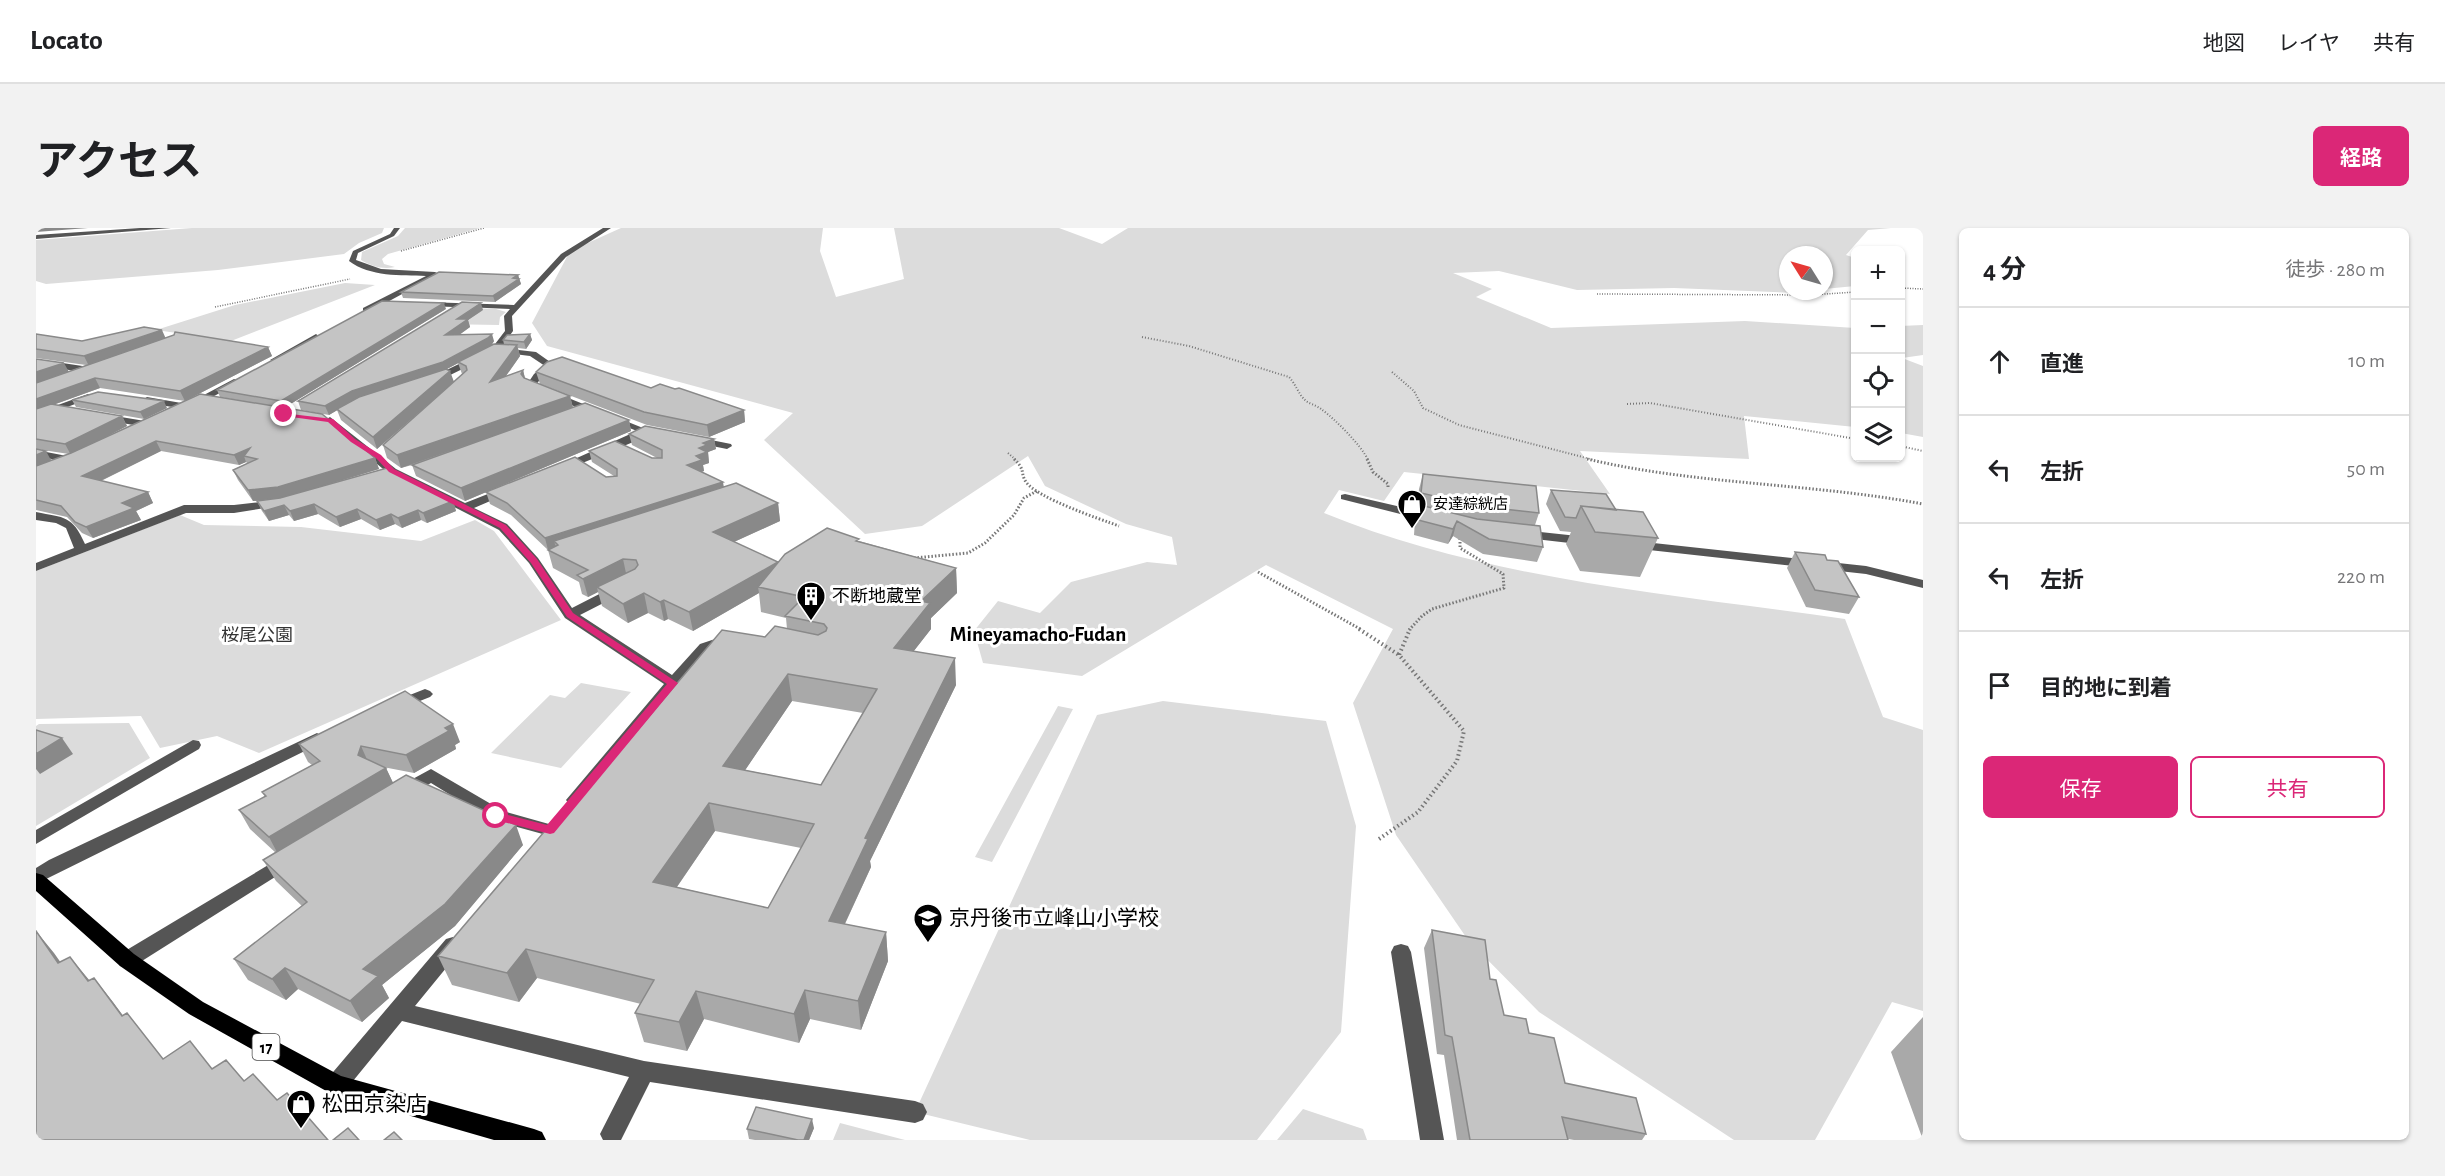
<!DOCTYPE html>
<html lang="ja">
<head>
<meta charset="utf-8">
<style>
  body { margin:0; font-family:"Alegreya Sans","Noto Sans JP",sans-serif; background:#f2f2f2; color:#202124 }
  .controls { position:absolute; right:18px; top:18px; display:grid; overflow:hidden; border-radius:9px; box-shadow:0 2px 4px #0004 }
  .controls button { width:54px; height:54px; display:grid; place-items:center; padding:0; border:0; border-bottom:2px solid #e0e0e0; background:#fff; color:#202124; font:30px sans-serif }
  .compass { position:absolute; left:1743px; top:18px; width:54px; height:54px; border-radius:50%; background:#fff; box-shadow:0 2px 4px #0004; rotate:307deg }
  .stop { position:absolute; width:18px; height:18px; margin:-14px; border:4px solid #db2777; border-radius:50%; background:#fff }
  .stop.end { background:#db2777; border-color:#fff; box-shadow:0 2px 6px #0008 }
  .list { margin:0; padding:0; list-style:none }
  h2 { display:flex; justify-content:space-between; align-items:center; height:78px; margin:0; padding:0 24px; font-size:26px }
  h2 small { font-size:20px; font-weight:400; color:#757577 }
  .list li { display:grid; grid-template-columns:39px 1fr auto; gap:18px; align-items:center; box-sizing:border-box; height:108px; padding:0 24px; border-top:2px solid #e0e0e0 }
  .list b { display:block; font-size:22px; white-space:nowrap }
  .list em { font-size:20px; font-style:normal; color:#757577 }
  .actions { display:flex; gap:12px; padding:18px 24px }
  .actions a { flex:1; padding:14px 0; border:2px solid #db2777; border-radius:9px; text-align:center; font-size:21px; color:#db2777 }
  .actions .main { background:#db2777; color:#fff }
  .icon { flex:none; width:33px; height:33px; fill:none; stroke:currentColor; stroke-width:2; stroke-linecap:round; stroke-linejoin:round }
  .map { position:relative; flex:none; width:1887px; height:912px; overflow:hidden; border-radius:9px }
  header { display:flex; align-items:center; gap:36px; box-sizing:border-box; height:84px; padding:0 30px; background:#fff; border-bottom:2px solid #e0e0e0 }
  header strong { font-size:28px }
  nav { display:flex; gap:33px; margin-inline-start:auto; font-size:21px }
  .intro { display:flex; align-items:center; justify-content:space-between; box-sizing:border-box; height:144px; padding:0 36px }
  h1 { margin:0; font-size:42px }
  .button { padding:15px 27px; border-radius:9px; background:#db2777; color:#fff; font-size:21px; font-weight:700 }
  main { display:flex; gap:36px; padding:0 36px }
  aside { flex:1; background:#fff; border-radius:9px; box-shadow:0 2px 4px #0004 }
  .map>svg:first-child { display:block }
  .green { fill:#dcdcdc }
  .lines { fill:none; stroke-linecap:round; stroke-linejoin:round }
  .path-far3 { stroke:#777; stroke-width:1.5; stroke-dasharray:1 1.5; stroke-linecap:butt }
  .path-far2 { stroke:#777; stroke-width:2; stroke-dasharray:1 2; stroke-linecap:butt }
  .path-far1 { stroke:#777; stroke-width:3; stroke-dasharray:1.5 2; stroke-linecap:butt }
  .path { stroke:#777; stroke-width:4; stroke-dasharray:1.5 3; stroke-linecap:butt }
  .minor { fill:#555; fill-rule:evenodd }
  .major { fill:#000; fill-rule:evenodd }
  .wall { fill:#a9a9a9; fill-rule:evenodd }
  .shaded-wall { fill:#898989 }
  .building { fill:#c4c4c4; stroke:#898989; stroke-width:1.5; fill-rule:evenodd }
  .route { fill:#db2777 }
  .labels { text-anchor:middle; stroke-width:6; stroke-linejoin:round; paint-order:stroke }
  .far-poi-label { font-size:15px; fill:#000; stroke:#fff; text-anchor:start }
  .shield { fill:#fff; stroke:#4c4c4c; stroke-width:1.5 }
  .shield-label { font-size:16px; font-weight:bold; fill:#000 }
  .poi-label { font-size:18px; fill:#000; stroke:#fff; text-anchor:start }
  .park-label { font-size:18px; fill:#333; stroke:#fff }
  .quarter-label { font-size:21px; font-weight:bold; fill:#000; stroke:#fff }
  .near-poi-label { font-size:21px; fill:#000; stroke:#fff; text-anchor:start }
</style>
</head>
<body>
<header>
<strong>Locato</strong>
<nav><a>地図</a><a>レイヤ</a><a>共有</a></nav>
</header>
<div class="intro"><h1>アクセス</h1><a class="button">経路</a></div>
<main>
<div class="map">
<svg width="1887" height="912" viewBox="0 0 1887 912">
  <rect width="100%" height="100%" fill="#fff"/>
  <path class="green" d="M156 0H348L346 5 323 15 308 26 182 42 10 56 0 53V12Z
    M369 0H444L352 26 346 31 348 36 359 39C347 42 335 38 325 32L326 24 362 8Z
    M585 0H787L784 23 800 69 868 51 858 0H1023L1066 16 1092 0H1855L1832 2 1810 27 1819 30V58L1788 61V27H1752V63H1775L1760 65 1638 60 1541 62 1463 43 1417 45 1456 61 1440 69 1515 100 1709 93 1819 100V199L1708 188 1713 231 1544 223 1574 266 1368 244 1348 273 1303 262 1288 285C1451 352 1636 366 1809 391L1847 489 1887 502V783L1856 774 1779 912H1698L1503 784 1432 712 1360 607 1317 475 1357 401 1230 337 1046 448 947 435 938 403 962 373 1004 385 1035 354 1111 334 1141 337 1136 309 1090 296 1009 258 992 228 886 298 829 306 728 212 757 185 511 118 496 95 534 23Z
    M309 55 339 57 195 113 120 102 199 77Z
    M436 80 460 81 470 84 464 89 463 97 404 96Z
    M1887 97V127L1866 130 1887 138V209L1865 205 1864 98Z
    M144 287 168 297 265 299 385 313 439 292 458 303 525 392 223 525 181 508 124 520 105 488 0 491V343Z
    M545 455 595 464 525 540 455 525 514 467 529 470Z
    M1127 473 1290 493 1320 598 1305 804 1221 912H994L879 884 1061 487Z
    M1022 478 1037 481 956 634 939 629Z
    M93 495 114 530 0 598V498L3 496Z
    M1267 881 1327 901 1331 912H1241Z
    M804 895 869 912H797Z"/>
  <g class="lines">
    <path class="path-far3" d="M365 23 448 0
      M1864 60 1887 61
      M1561 66 1775 67 1820 64
      M179 79 314 51"/>
    <path class="path-far2" d="M1106 109 1153 118 1253 149C1259 155 1263 167 1269 172 1273 176 1280 177 1285 181 1298 190 1326 218 1332 232
      M1356 144 1378 163 1387 180 1423 197 1558 232
      M1591 176 1614 175 1820 211
      M1864 218 1887 223
      M972 225 980 232"/>
    <path class="path-far1" d="M978 231C990 242 984 245 990 254 1001 270 1064 291 1083 298
      M1331 231 1337 244 1352 256V261
      M1551 231C1661 257 1776 255 1887 276
      M878 330 932 325 949 315 978 287 988 270 1001 263
      M1222 344 1326 402
      M1373 402 1386 388 1396 381 1468 360 1467 346 1424 320V310"/>
    <path class="path" d="M1323 401 1363 427
      M1343 611 1382 584 1421 533 1428 503 1363 427 1374 401"/>
    <path class="minor" d="M104 0H135L0 11V7Z
      M358 0H364L358 8 322 25 320 32 345 41 399 44 403 46 333 84H327V80L390 48C365 47 334 49 313 33L317 23 354 6Z
      M567 0H575L530 29 476 88 477 103 465 120 500 124 517 136V140L505 150 500 157 612 202 607 210 527 243 523 242V238L601 203 492 160 490 158 498 146 509 138 494 128 461 124 400 154H394V150L456 120 469 103 468 88 474 81 428 79 415 87 411 85 418 79 389 78 385 76 389 74 478 77 525 26Z
      M280 106 284 109 283 111 241 134 234 132Z
      M0 131 53 139 58 142 53 145 0 137Z
      M198 151 201 152V156L159 178 149 181 111 175 106 172 111 169 151 176Z
      M52 166 60 168 0 191V185Z
      M67 186 109 193 114 196 109 199 63 191 62 189Z
      M294 189 360 241 429 275 467 260H475V264L438 280 471 296 502 330 536 380 577 359H587L589 362 587 365 544 387 636 447 664 416 691 407 698 411 696 414 674 422 545 576H533L530 572 628 456 529 390 493 335 463 302 352 245 290 194 289 192Z
      M660 209 695 216 696 218 691 221 656 214V210Z
      M0 222 36 229 41 232 36 235 0 228Z
      M1309 266 1404 288 1406 291 1400 295 1305 271V267Z
      M244 272 248 273V277L198 285H150L0 343V335L38 320 30 300 20 295 0 292V284C29 290 36 287 49 316L148 277H198Z
      M1486 302 1551 309 1557 313 1551 317 1482 309 1480 306Z
      M1599 313 1830 338 1887 352V360L1830 346 1595 320 1593 317 1595 314Z
      M389 461 394 463 397 466 394 469 361 482 353 477 356 474Z
      M281 505 289 510 287 514 0 656V640L13 632Z
      M157 512 163 513 165 517 163 521 0 616V602Z
      M395 541 467 583 520 598 523 602 520 606 514 608 455 592 395 555 374 567H362L359 563 362 559Z
      M249 627 255 629 258 634 255 639 98 738 91 740 84 738 81 732 84 726Z
      M417 709 424 711 427 717 424 723 379 778 608 833 879 873 887 876 891 884 887 892 879 895 614 854 585 912H567L564 906 593 849 366 793 308 864 300 867 292 864 289 857 292 850 410 711Z
      M1365 716 1372 718 1375 724 1408 912H1384L1355 724 1358 718Z"/>
    <path class="major" d="M0 645 7 647 98 726 167 774 305 848 498 901 506 904 510 912H458L292 864 153 786 84 738 0 663Z"/>
  </g>
  <path class="wall" d="M482 47 485 56 459 74 367 70 365 64Z
    M410 81 248 180 184 169 181 162Z
    M447 82 432 92 434 99 423 107 458 113 455 118 468 116 467 112 494 106 496 112 490 121 482 120 484 128 470 148 487 142 489 151 534 168 537 180 593 192 595 203 429 273 380 248 376 237 365 240 351 230 347 217 405 165 341 221 305 192 301 182 293 187 265 182 262 173ZM422 135 426 146 418 154 411 141Z
    M0 106 46 113 130 110 232 119 236 128 149 173 64 160 17 177 86 188 91 198 57 215 164 166 339 230 343 241 268 264 417 273 420 283 391 295 385 292 366 300 359 296 344 302 325 291 304 299 282 286 258 293 253 287 233 293 226 283 221 273 245 270 217 273 202 252 197 242 211 235 210 234 203 237 125 223 65 253 112 264 117 275 100 283 105 292 57 310 46 305 31 289 0 282V221L16 232 33 226 0 221V131L32 144 50 137 0 130Z
    M500 144 615 160 708 182 709 194 673 209 611 197 504 156Z
    M36 172 131 180 108 191 40 179Z
    M593 206 678 211 680 221 672 224 673 235 667 237 668 243 665 244 688 259 742 275 744 293 698 314 742 334 823 313 920 340 921 365 895 390V401L877 424 920 457 834 633 835 639 809 696 850 704 852 733 825 802 774 791 763 815 668 791 651 823 608 814 599 785 605 776 501 750 483 774 416 757 402 728 555 557 729 409 751 401 750 390 725 384 723 365 657 403 632 391 628 393 612 385 592 395 566 378 562 364 552 369 546 366 543 354 517 340 512 322 475 287 454 276 450 264 578 248 556 234 553 223 616 230H621L596 217ZM756 473 827 485 785 557 709 542ZM679 603 765 620 732 680 641 659Z
    M1387 246 1503 285 1499 297 1507 319 1501 334 1447 326 1417 308 1412 316 1378 307 1379 292 1383 281H1381L1383 261Z
    M1515 262 1580 282 1622 310 1604 349 1544 343 1530 316 1535 304 1524 303 1510 276Z
    M1759 324 1791 332 1823 369 1813 386 1770 379 1751 340Z
    M424 514 419 517 420 521 378 545 347 539 350 540 357 555 487 617 419 698 346 757 353 770 326 794 262 761 250 772 212 752 198 731 266 678 240 653 227 632 240 625 214 601 203 582 229 569 226 564 276 537 272 534 263 516Z
    M1396 702 1454 751 1468 787 1493 805 1529 855 1610 906 1606 912H1538L1532 911V912H1421L1408 827 1401 826 1388 720Z
    M1887 789V912L1855 824Z
    M778 900 773 912H719L713 911 711 901Z"/>
  <path class="shaded-wall" d="M0 0H52L0 4Z
    M482 47 485 56 459 74 457 68Z
    M408 75 410 81 248 180 245 173Z
    M445 75 447 82 432 92 434 99 412 115 409 107 421 91Z
    M126 102 130 111 53 138 48 128Z
    M456 106 458 113 455 118 409 142 319 172 293 187 289 178 316 163Z
    M494 106 496 112 490 121 488 114Z
    M481 117 484 128 457 166 454 154Z
    M232 119 236 128 149 173 144 163Z
    M28 135 33 144 0 156V144Z
    M487 142 490 154 485 146Z
    M414 143 418 154 341 221 337 209Z
    M59 150 64 160 0 183V171Z
    M534 168 537 180 365 240 361 227Z
    M128 173 131 180 108 191 104 184Z
    M708 182 709 194 673 209 671 197Z
    M86 188 91 198 35 227 29 216Z
    M593 192 595 203 429 273 425 260Z
    M678 211 680 221 672 224 673 235 667 237 668 243 653 248 651 237 660 228 663 220 667 215Z
    M120 213 125 223 52 259 46 248Z
    M214 220 208 228 210 234 203 237 198 227Z
    M10 223 16 234 0 241V227Z
    M339 230 343 241 247 270 217 273 212 262Z
    M687 254 689 266 522 317 518 313 520 319 512 322 509 310Z
    M112 264 117 275 100 283 105 292 57 310 50 299 86 275Z
    M417 273 420 283 391 295 387 285Z
    M742 275 744 293 680 322 677 304Z
    M278 276 282 286 258 293 254 283Z
    M248 277 253 287 233 293 228 283Z
    M321 281 325 291 304 299 300 289Z
    M382 282 385 292 366 300 362 290Z
    M355 286 359 296 344 302 340 292Z
    M1421 293 1417 308 1412 316 1417 301Z
    M587 331 591 350 561 359 562 364 552 369 547 351Z
    M742 334 744 353 722 359 723 365 657 403 653 384Z
    M920 340 921 365 895 390V401L859 447 858 420 885 373Z
    M608 365 612 385 592 395 587 376Z
    M628 372 632 391 628 393 624 374Z
    M919 430 920 457 834 633 835 639 797 721 793 693 829 610Z
    M752 446 756 473 693 566 687 538Z
    M417 496 424 514 419 517 420 521 378 545 370 527 409 500Z
    M26 510 37 526 4 546 0 541V526Z
    M325 518 333 536 322 527Z
    M350 540 359 559 243 628 233 609Z
    M673 575 679 603 625 682 617 654Z
    M480 597 487 617 419 698 346 757 353 770 326 794 314 773 327 741Z
    M0 703 18 725 42 759 22 735Z
    M850 704 852 733 825 802 822 773Z
    M490 721 501 750 483 774 471 745Z
    M34 729 54 753H52Z
    M249 740 262 761 250 772 236 751Z
    M58 750 77 774 105 812 86 788Z
    M769 762 774 791 763 815 758 786Z
    M660 763 668 791 651 823 643 794Z
    M776 891 778 900 773 912H768Z"/>
  <path class="building" d="M403 44 482 47 477 50 483 51 457 68 365 64Z
    M346 73 408 75 245 173 181 162Z
    M426 74 445 75 421 91H432L409 107 456 106 452 110 407 134 316 163 289 178 262 173Z
    M108 99 126 102 48 128 0 121V106L46 113Z
    M139 104 232 119 144 163 59 150 0 171V155L138 107Z
    M494 106 488 114 467 112 471 107Z
    M458 116 481 117 454 154 487 142 485 146 488 150 534 168 361 227 347 217 431 142 430 138 422 134Z
    M526 129 615 160 624 156 639 161 643 160 708 182 671 197 608 184 500 144 511 134Z
    M0 131 28 135 0 144Z
    M410 141 414 143 337 209 301 181 323 169Z
    M62 164 128 173 104 184 36 172Z
    M164 166 286 186 339 230 242 259 212 262 197 242 221 231 208 228 214 220 198 227 120 213 46 248 112 264 86 275 98 280 50 299 39 294 25 278 0 272V238L35 225Z
    M549 175 593 192 425 260 376 237Z
    M15 176 86 188 29 216 0 211V181Z
    M609 198 678 211 667 215 671 217 663 220 671 224 660 228 666 232 651 237 687 254 509 310 471 275 450 264 539 229 570 249 581 248V241L553 223 579 213 616 230H626V222L593 206Z
    M0 221 10 223 0 227Z
    M351 240 417 273 387 285 382 282 362 290 355 286 340 292 321 281 300 289 278 276 254 283 248 277 228 283 221 273 244 270Z
    M1387 246 1500 258 1503 285 1441 278 1385 265Z
    M700 255 742 275 677 304 742 334 653 384 628 372 624 374 608 365 587 376 561 359 599 341 602 337 600 332 587 331 547 351 541 347 552 342 512 322 522 317 518 313Z
    M1515 262 1570 266 1580 282 1545 278 1540 290 1529 289Z
    M1384 277 1441 291 1504 298 1507 319 1453 311 1421 293 1417 301 1382 292Z
    M1545 278 1607 284 1622 310 1559 304Z
    M791 300 823 311 820 313 920 340 885 373 894 375 858 420 919 430 829 610 832 611 793 693 850 704 822 773 769 762 758 786 660 763 643 794 599 785 618 752 490 721 471 745 402 728 549 556 555 557 686 402 729 409 739 398 782 407 790 403 791 400 788 396 749 388 768 369 722 359 749 326ZM752 446 841 461 785 557 687 538ZM673 575 778 596 732 680 617 654Z
    M1759 324 1789 327 1791 332 1802 333 1823 369 1779 362Z
    M369 463 417 496 409 500 413 503 370 527 325 518 322 527 350 540 233 609 203 582 230 568 226 564 284 533 263 516Z
    M0 502 26 510 0 526Z
    M370 547 480 597 409 676 327 741 342 748 314 773 249 740 236 751 198 731 271 674 227 632Z
    M1396 702 1449 712 1454 751 1460 752 1468 787 1490 791 1493 805 1518 810 1529 855 1600 870 1610 906 1526 889 1532 912H1434L1416 809 1409 807Z
    M0 703 22 735 34 729 52 753 58 750 86 788 91 785 127 831 154 813 176 841 190 832 208 853 217 846 241 872 251 865 292 912H0Z
    M720 879 776 891 768 912H762L711 901Z
    M312 900 323 912H297Z
    M358 904 366 912H348Z"/>
  <path class="route" d="M246 185 297 191 319 211 345 227 358 241 470 297 501 331 537 385 642 455 518 605 514 606 460 592 455 588 460 584 511 597 631 456 531 389 495 335 464 300 353 244 340 230 315 214 292 194 248 188Z"/>
  <defs>
    <g id="shop-pin" transform="scale(1.5)"><path d="M0 17L-7.5 6A9.5 9.5 0 1 1 7.5 6Z" fill="#000" stroke="#fff"/><path d="M-5-2.5h2.3a2.7 3.5 0 0 1 5.4 0H5L5.5 6h-11ZM-1.5-2.5h3a1.5 2.3 0 0 0-3 0Z" fill="#fff"/></g>
    <g id="building-pin" transform="scale(1.5)"><path d="M0 17L-7.5 6A9.5 9.5 0 1 1 7.5 6Z" fill="#000" stroke="#fff"/><path d="M-4-6H4V6H1V3H-1V6H-4ZM-2.5-4.3h1.7v1.8h-1.7ZM.8-4.3h1.7v1.8H.8ZM-2.5-1h1.7V.8h-1.7ZM.8-1h1.7V.8H.8Z" fill="#fff"/></g>
    <g id="school-pin" transform="scale(1.5)"><path d="M0 17L-7.5 6A9.5 9.5 0 1 1 7.5 6Z" fill="#000" stroke="#fff"/><path d="M0-5L7-2L0 1L-7-2ZM-4 1L0 2.5L4 1V4Q0 6-4 4Z" fill="#fff"/></g>
  </defs>
  <g fill-rule="evenodd">
    <use href="#shop-pin" x="1376" y="276"/>
    <use href="#building-pin" x="775" y="368"/>
    <use href="#school-pin" x="892" y="690"/>
    <use href="#shop-pin" x="265" y="876"/>
  </g>
  <g class="labels">
    <g class="far-poi-label">
      <text x="1397" y="281">安達綜絖店</text>
    </g>
    <rect class="shield" x="216.5" y="806" width="27" height="26" rx="4.5"/>
    <g class="shield-label">
      <text x="230" y="825">17</text>
    </g>
    <g class="poi-label">
      <text x="796" y="374">不断地蔵堂</text>
    </g>
    <g class="park-label">
      <text x="221" y="413">桜尾公園</text>
    </g>
    <g class="quarter-label">
      <text x="1002" y="413">Mineyamacho-Fudan</text>
    </g>
    <g class="near-poi-label">
      <text x="913" y="697">京丹後市立峰山小学校</text>
      <text x="286" y="883">松田京染店</text>
    </g>
  </g>
</svg>
<div class="controls">
<button>+</button>
<button>−</button>
<button><svg class="icon" aria-label="locate" viewBox="0 0 24 24"><circle cx="12" cy="12" r="6"/><path d="M12 2v4M12 18v4M2 12h4M18 12h4"/></svg></button>
<button><svg class="icon" aria-label="layers" viewBox="0 0 24 24"><path d="M12 4l9 5-9 5-9-5zM3 14l9 5 9-5"/></svg></button>
</div>
<svg class="compass" viewBox="-18 -18 36 36"><path d="M0-13l5 13h-10z" fill="#e53935"/><path d="M0 13l5-13h-10z" fill="#757577"/></svg>
<div class="stop" style="left:460px;top:588px"></div>
<div class="stop end" style="left:248px;top:186px"></div>
</div>
<aside>
<h2>4 分<small>徒歩 · 280 m</small></h2>
<ul class="list">
<li><svg class="icon" aria-label="ahead" viewBox="0 0 24 24"><path d="M12 20V5M6 11l6-6 6 6"/></svg><div><b>直進</b></div><em>10 m</em></li>
<li><svg class="icon" aria-label="left" viewBox="0 0 24 24"><path d="M17 20v-9H6M10 6l-5 5 5 5"/></svg><div><b>左折</b></div><em>50 m</em></li>
<li><svg class="icon" aria-label="left" viewBox="0 0 24 24"><path d="M17 20v-9H6M10 6l-5 5 5 5"/></svg><div><b>左折</b></div><em>220 m</em></li>
<li><svg class="icon" aria-label="arrive" viewBox="0 0 24 24"><path d="M6 21V4h12l-3 4 3 4H6"/></svg><div><b>目的地に到着</b></div></li>
</ul>
<div class="actions"><a class="main">保存</a><a>共有</a></div>
</aside>
</main>
</body>
</html>
